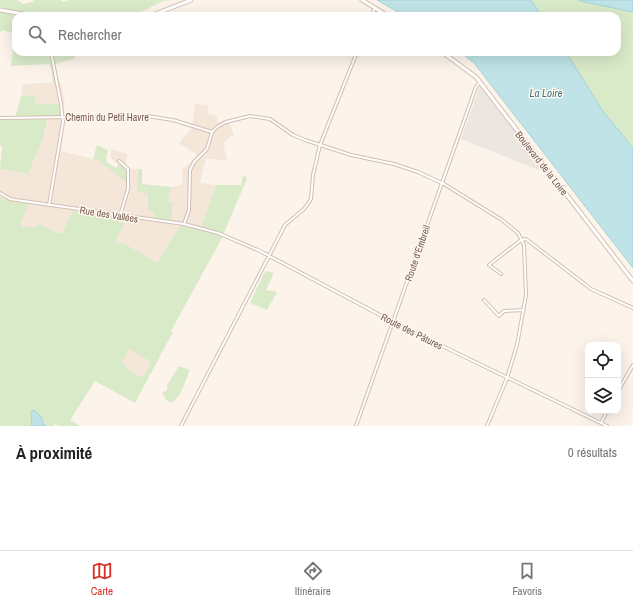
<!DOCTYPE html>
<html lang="fr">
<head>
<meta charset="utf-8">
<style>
  body { margin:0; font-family:"Archivo Narrow",sans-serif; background:#f6f6f6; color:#222 }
  .controls { position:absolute; right:12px; bottom:12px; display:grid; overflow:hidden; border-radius:8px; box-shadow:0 4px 16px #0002 }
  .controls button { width:36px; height:36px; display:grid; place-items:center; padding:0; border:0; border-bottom:1px solid #e0e0e0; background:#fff; color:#222; font:20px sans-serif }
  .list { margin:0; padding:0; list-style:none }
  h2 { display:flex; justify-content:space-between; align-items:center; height:52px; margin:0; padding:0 16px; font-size:17px }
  h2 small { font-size:13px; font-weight:400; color:#767676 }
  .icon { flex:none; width:22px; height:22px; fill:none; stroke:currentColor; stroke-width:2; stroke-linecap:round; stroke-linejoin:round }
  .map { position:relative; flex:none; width:633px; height:426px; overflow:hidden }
  .search { position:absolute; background:#fff; box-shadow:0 4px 16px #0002; left:12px; right:12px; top:12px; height:44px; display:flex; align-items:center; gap:10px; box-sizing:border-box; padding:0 14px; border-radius:12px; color:#767676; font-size:15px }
  .sheet { height:124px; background:#fff }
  nav { display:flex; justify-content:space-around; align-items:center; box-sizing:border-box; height:56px; border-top:1px solid #e0e0e0; background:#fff; font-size:11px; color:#767676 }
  nav a { display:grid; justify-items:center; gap:2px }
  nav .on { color:#d93025 }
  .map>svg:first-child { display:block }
  .residential { fill:#f4e6d9 }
  .industrial { fill:#ece5e0 }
  .green { fill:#d9eac9; fill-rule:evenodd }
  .water { fill:#bfe3e6; stroke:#a5d3d8 }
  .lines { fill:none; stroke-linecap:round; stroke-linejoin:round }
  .street-casing { stroke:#d1beb2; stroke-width:4 }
  .secondary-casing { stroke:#d4beb0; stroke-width:5 }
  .street { stroke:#fff; stroke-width:2 }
  .secondary { stroke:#fff; stroke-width:3 }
  .labels { text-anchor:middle; stroke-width:3; stroke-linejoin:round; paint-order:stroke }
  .street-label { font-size:10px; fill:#775a4e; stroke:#fff8f1 }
  .water-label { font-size:11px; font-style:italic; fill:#41767c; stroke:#fff8f1 }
</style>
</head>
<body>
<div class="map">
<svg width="633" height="426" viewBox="0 0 633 426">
  <rect width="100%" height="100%" fill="#fcf4eb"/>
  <path class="residential" d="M59 82 61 83 65 104 63 106 65 120 61 151 98 160 126 181V171L110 157 112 149 128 154 125 166 129 169H138L137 192 148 194 147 210 154 211V219L173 202 168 201 171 187 183 184 182 169 190 164 197 155 179 143 192 128 195 104 209 105 207 114 217 116V123L227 119 231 127 234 135 230 137 223 143 227 160 206 159 200 183 216 185 200 230 180 225 157 263 127 245 114 242 127 218 74 211 62 233 55 232 39 223 36 227H23L11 201 4 200 0 196V169L28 174 43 138 49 117 59 104H35V95L21 96 23 84Z
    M129 349 151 362 142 379 127 368 122 361Z"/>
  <path class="industrial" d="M480 86 544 168 543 172 461 139Z"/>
  <path class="green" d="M0 0H17L24 4 35 1 31 0H60L63 2 70 0H173L163 1 143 11 129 14 121 12 112 16H16V52H76L74 59 55 64 59 82 53 83 50 64 11 66 15 34 2 30 0 33Z
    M531 0H578L633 12V148L621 134 596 109 566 52H617V16H542Z
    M35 95V104H59L61 113 58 116 48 117 43 138 28 174 0 169 2 146 0 145V116L15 117 21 96Z
    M97 145 108 150 106 162 116 168 119 164 126 171V182L98 160 93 159Z
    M138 169H142V184L171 187 168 201 173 202 171 221 154 219V211L147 210 148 194 137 192Z
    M243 176 247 177 246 181 221 240 171 331 173 332 135 403 95 381 70 420 80 426H59L55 424 53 426H45V422L31 414 32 426H0V196L4 200 28 204 21 223 23 227H36L39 223 55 232 62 233 73 211 127 218 115 242 127 245 157 263 180 225 200 230 216 185H241ZM129 349 151 362 142 378 127 368 122 362Z
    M267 271 274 273 266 290 277 292 267 310 250 303 264 273Z
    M179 366 190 370 180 394 172 403 166 400 162 393 167 390V385Z"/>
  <path class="water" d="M377 0H531L542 16H405Z
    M578 0H633V12L585 2Z
    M460 52H566L602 110 633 148V268L474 63Z
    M34 410 41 417 45 426H32L31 412Z"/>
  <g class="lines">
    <g class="street-casing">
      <path id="street" d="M371 16 375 8
        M0 118 147 116 173 120 212 132
        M119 161 128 169V189L120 216
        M0 193 10 199 16 200 184 224 218 233 260 251 395 323 607 426
        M49 205 63 122 61 104 51 52
        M184 224 189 210 190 170 194 162 207 149 212 132 217 127 226 122 250 116 270 119 293 135 305 140 351 155 394 164 418 172 444 184 502 220 518 233 524 245 526 295 517 345 507 378 487 426
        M501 274 489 265 521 240 526 239 591 289 633 308
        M484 300 499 316 504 311 524 310
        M618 391 633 365
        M601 423 607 411
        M181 426 285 225 304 209 311 199 313 175 320 145 357 52
        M356 426 476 87 480 82"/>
    </g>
    <g class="secondary-casing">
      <path id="secondary" d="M362 0 388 16
        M0 10 34 16
        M150 16 191 0
        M442 52 476 77 633 281"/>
    </g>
    <use href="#street" class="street"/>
    <use href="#secondary" class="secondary"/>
  </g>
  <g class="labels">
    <g class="street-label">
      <text x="107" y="121">Chemin du Petit Havre</text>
      <text transform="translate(542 163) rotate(52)" y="4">Boulevard de la Loire</text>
      <text transform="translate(109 214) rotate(9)" y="4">Rue des Vallées</text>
      <text transform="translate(417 253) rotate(-71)" y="4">Route d'Embreil</text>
      <text transform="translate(412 331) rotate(27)" y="4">Route des Pâtures</text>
    </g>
    <g class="water-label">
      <text x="546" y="97">La Loire</text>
    </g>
  </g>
</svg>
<div class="controls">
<button><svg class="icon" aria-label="locate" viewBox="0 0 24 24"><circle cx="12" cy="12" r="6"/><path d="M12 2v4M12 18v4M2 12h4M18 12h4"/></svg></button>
<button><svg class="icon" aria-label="layers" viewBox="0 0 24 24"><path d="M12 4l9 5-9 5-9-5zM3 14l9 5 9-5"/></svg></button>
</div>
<div class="search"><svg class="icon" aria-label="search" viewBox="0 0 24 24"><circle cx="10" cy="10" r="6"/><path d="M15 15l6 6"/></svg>Rechercher</div>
</div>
<section class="sheet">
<h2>À proximité<small>0 résultats</small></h2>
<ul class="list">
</ul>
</section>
<nav>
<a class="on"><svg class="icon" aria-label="map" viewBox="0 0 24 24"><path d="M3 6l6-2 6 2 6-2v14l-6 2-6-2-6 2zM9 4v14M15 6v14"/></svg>Carte</a>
<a><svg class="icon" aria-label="directions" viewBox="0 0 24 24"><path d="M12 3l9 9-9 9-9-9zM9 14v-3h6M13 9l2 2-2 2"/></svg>Itinéraire</a>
<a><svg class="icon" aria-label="saved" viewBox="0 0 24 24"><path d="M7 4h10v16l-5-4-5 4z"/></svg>Favoris</a>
</nav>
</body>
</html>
